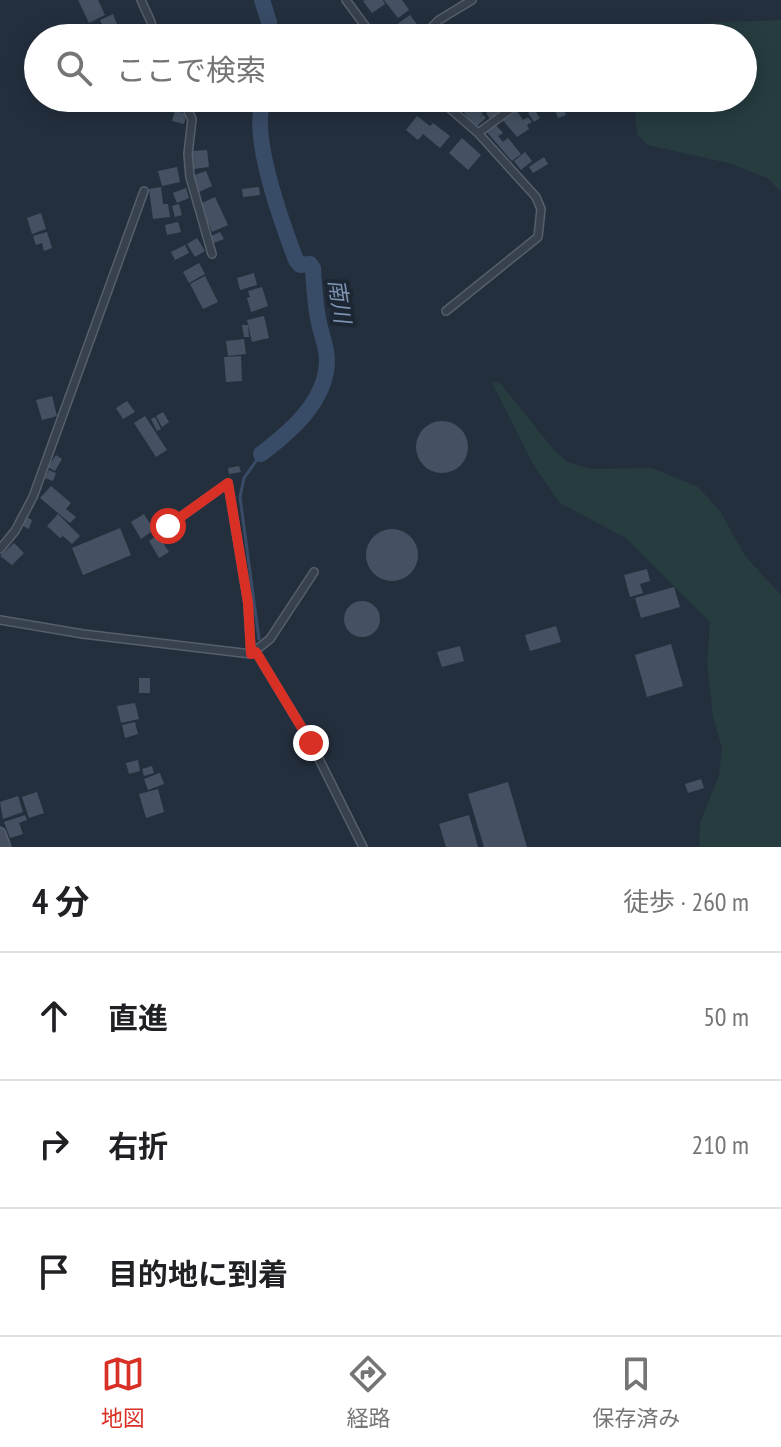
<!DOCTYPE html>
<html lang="ja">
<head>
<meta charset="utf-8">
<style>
  body { margin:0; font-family:"PT Sans Narrow","Noto Sans JP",sans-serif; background:#f2f2f2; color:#202124 }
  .stop { position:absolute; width:24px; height:24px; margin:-18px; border:6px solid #d93025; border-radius:50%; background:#fff }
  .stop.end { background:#d93025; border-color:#fff; box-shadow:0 2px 8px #0008 }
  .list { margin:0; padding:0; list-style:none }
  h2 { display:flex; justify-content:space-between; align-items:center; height:104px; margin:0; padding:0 32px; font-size:34px }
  h2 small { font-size:26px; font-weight:400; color:#757577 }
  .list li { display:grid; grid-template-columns:52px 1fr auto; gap:24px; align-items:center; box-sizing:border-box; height:128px; padding:0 32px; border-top:2px solid #e0e0e0 }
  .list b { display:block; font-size:30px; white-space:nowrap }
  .list em { font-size:26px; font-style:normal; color:#757577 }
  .icon { flex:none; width:44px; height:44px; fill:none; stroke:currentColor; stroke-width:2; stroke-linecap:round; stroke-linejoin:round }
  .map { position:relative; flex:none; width:781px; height:847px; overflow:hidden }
  .search { position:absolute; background:#fff; box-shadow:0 4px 20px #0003; left:24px; right:24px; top:24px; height:88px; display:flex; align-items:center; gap:20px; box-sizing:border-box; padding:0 28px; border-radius:44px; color:#757577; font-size:30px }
  .sheet { height:488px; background:#fff }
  nav { display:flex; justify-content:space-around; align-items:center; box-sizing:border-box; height:112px; border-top:2px solid #e0e0e0; background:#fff; font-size:22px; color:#757577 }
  nav a { display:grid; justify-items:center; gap:4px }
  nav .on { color:#d93025 }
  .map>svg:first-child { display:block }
  .green { fill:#263c3f }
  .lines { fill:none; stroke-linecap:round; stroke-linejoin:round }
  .stream { stroke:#394c67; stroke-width:3 }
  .river { stroke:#394c67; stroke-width:16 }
  .building { fill:#455162 }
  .street-casing { stroke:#565f6c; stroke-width:10 }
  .secondary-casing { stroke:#565f6c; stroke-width:13 }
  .street { stroke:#38414e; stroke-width:7 }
  .secondary { stroke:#465061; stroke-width:10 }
  .route { stroke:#d93025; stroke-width:10 }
  .labels { text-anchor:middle; stroke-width:8; stroke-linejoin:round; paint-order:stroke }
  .water-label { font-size:22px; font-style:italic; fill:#7c92b1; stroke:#1d2633 }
</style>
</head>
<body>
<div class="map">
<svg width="781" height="847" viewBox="0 0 781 847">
  <rect width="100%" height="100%" fill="#242f3e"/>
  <path class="green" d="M781 20V192L769 179 732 164 648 145 637 134 634 98H743V38H657C695 18 739 23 781 20Z
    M491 381 501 384 554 450 568 462 590 469 652 468 698 487 720 511 745 556 781 595V847H699L700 823 719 775 722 748 713 717 707 662 710 622 626 538 560 503 534 466Z"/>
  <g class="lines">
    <path class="stream" d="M259 639 240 497 244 478 261 454"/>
    <path class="river" d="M262 0 269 22
      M261 454C290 432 327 401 327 360 327 346 320 332 318 318 315 302 314 285 313 268L310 264 300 265 296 260C283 226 247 129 265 98"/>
  </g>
  <path class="building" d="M78 0H98L105 15 89 23Z
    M365 0H383L385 4 372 13 363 1Z
    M384 0H402L409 10 398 18Z
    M113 14 121 34 108 38 100 20Z
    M410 15 422 31 413 38H401L393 27Z
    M467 25 476 38H457L454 34Z
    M442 26 451 38H431L429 35Z
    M478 98H487L493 106 485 112 475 100Z
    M503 101 507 107 490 119 486 113Z
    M561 102 566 115 558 118 553 105Z
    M474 105 483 114 479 118 483 115 486 118 476 127 464 113Z
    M515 108 523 120 528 117 532 122 527 125 529 129 517 137 501 118Z
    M534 109 540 118 534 122 528 113Z
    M175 111 187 114 184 124 172 121Z
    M417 116 430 126 433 123 450 136 440 148 423 134 418 140 406 130Z
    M494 123 503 133 498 136 503 142 508 138 521 154 512 161 485 130Z
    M462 138 481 155 468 170 449 153Z
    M207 150 209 167 194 169 192 151Z
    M525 152 532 161 521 170 514 161Z
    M544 157 548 164 533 173 529 167Z
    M177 167 180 182 162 186 158 171Z
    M206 171 212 186 199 192 192 176Z
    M161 187 163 204H168L170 217 153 219 149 189Z
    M259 187 260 195 243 197 242 189Z
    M186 188 189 198 177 203 173 193Z
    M215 197 228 225 212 232 200 204Z
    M179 204 182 215 175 217 172 206Z
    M41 213 46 229 32 234 27 218Z
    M178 222 181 232 167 235 165 225Z
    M47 232 52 248 44 251 42 243 36 245 33 236Z
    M220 232 224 239 214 243 211 236Z
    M197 238 205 251 195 257 187 244Z
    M185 245 189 253 175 260 171 252Z
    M199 263 205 274 189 283 183 272Z
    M254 273 257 285 240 290 237 278Z
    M205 276 218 302 203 309 190 284Z
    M262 287 268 306 251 312 247 298 250 297 248 291Z
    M264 316 269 338 252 342 247 320Z
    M242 325H248L249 337H244Z
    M244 339 246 354 228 356 226 341Z
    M241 356 242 381 226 382 224 357Z
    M52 396 57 416 42 420 36 400Z
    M127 401 135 412 123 419 116 408Z
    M163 412 169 422 162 427 156 416Z
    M145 416 167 450 156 457 134 423Z
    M155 417 161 429 157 431 151 419Z
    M416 447a26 26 0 1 1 52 0a26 26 0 1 1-52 0Z
    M56 455 62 459 55 471 48 467Z
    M239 466 241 472 229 474 228 468Z
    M49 470 56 473 53 481 45 478Z
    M51 486 71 503 66 509 76 517 70 523 40 498Z
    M58 514 80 536 72 544 63 536 60 538 47 526Z
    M144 514 154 530 141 539 131 522Z
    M27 517 32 520 29 529 23 526Z
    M120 528 131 555 83 575 72 548Z
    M366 555a26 26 0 1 1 52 0a26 26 0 1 1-52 0Z
    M158 535 169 552 159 558 149 541Z
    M14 543 24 553 12 565 0 556Z
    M647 569 650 581 640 584 643 593 630 597 624 575Z
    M674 587 680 607 641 618 635 598Z
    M344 619a18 18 0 1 1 36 0a18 18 0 1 1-36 0Z
    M556 626 561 642 530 651 525 635Z
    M671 644 683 686 647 697 635 655Z
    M460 646 464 661 442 667 437 652Z
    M139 678H150V693H139Z
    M135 703 139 719 121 723 117 706Z
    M135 722 138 734 125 738 122 725Z
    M138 760 140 771 129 774 126 763Z
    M152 766 154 773 144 776 142 769Z
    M160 773 164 784 148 790 144 779Z
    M701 779 704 788 688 793 685 784Z
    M508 782 527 847H484L468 794Z
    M158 789 164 812 146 818 139 794Z
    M37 792 44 813 29 818 22 797Z
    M18 796 23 812 3 819 0 802Z
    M25 815 27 820 19 823 23 834 10 838 4 822Z
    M469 815 478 847H446L439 824Z"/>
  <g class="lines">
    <g class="street-casing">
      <path id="street" d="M141 0 151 22 154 38
        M346 0 374 38
        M249 38 273 30 287 38
        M421 38 439 20 472 0
        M182 98 192 119 188 154 190 177 212 254
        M438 98 478 133
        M172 102V98
        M446 311 538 237 541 209 536 197 478 133 526 98
        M168 526 228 483 248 603 251 654
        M0 549 15 531 33 497 144 191
        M0 620 83 634 251 654 270 639 314 572
        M256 652 311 743 363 847"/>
    </g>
    <g class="secondary-casing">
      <path id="secondary" d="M0 833 5 847"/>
    </g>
    <use href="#street" class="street"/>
    <use href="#secondary" class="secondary"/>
  </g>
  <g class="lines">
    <path class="route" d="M168 526 228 483 248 603 251 654 256 652 311 743"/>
  </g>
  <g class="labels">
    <g class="water-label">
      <text transform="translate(340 301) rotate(81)" y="8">南川</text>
    </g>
  </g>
</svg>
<div class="stop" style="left:168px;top:526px"></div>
<div class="stop end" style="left:311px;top:743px"></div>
<div class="search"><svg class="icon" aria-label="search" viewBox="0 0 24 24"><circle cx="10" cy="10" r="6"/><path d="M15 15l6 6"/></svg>ここで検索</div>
</div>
<section class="sheet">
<h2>4 分<small>徒歩 · 260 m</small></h2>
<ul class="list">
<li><svg class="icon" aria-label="ahead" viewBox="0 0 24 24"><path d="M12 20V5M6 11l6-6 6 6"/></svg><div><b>直進</b></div><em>50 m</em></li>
<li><svg class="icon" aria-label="right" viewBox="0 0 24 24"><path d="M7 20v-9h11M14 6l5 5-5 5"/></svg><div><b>右折</b></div><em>210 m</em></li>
<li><svg class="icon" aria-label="arrive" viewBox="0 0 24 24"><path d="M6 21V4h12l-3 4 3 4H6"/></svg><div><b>目的地に到着</b></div></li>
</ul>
</section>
<nav>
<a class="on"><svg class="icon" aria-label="map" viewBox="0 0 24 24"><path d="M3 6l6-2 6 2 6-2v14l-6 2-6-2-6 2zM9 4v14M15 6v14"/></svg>地図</a>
<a><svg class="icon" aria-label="directions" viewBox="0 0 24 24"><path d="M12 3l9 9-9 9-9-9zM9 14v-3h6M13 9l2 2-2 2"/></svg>経路</a>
<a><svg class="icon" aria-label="saved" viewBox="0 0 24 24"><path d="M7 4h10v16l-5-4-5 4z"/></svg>保存済み</a>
</nav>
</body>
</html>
